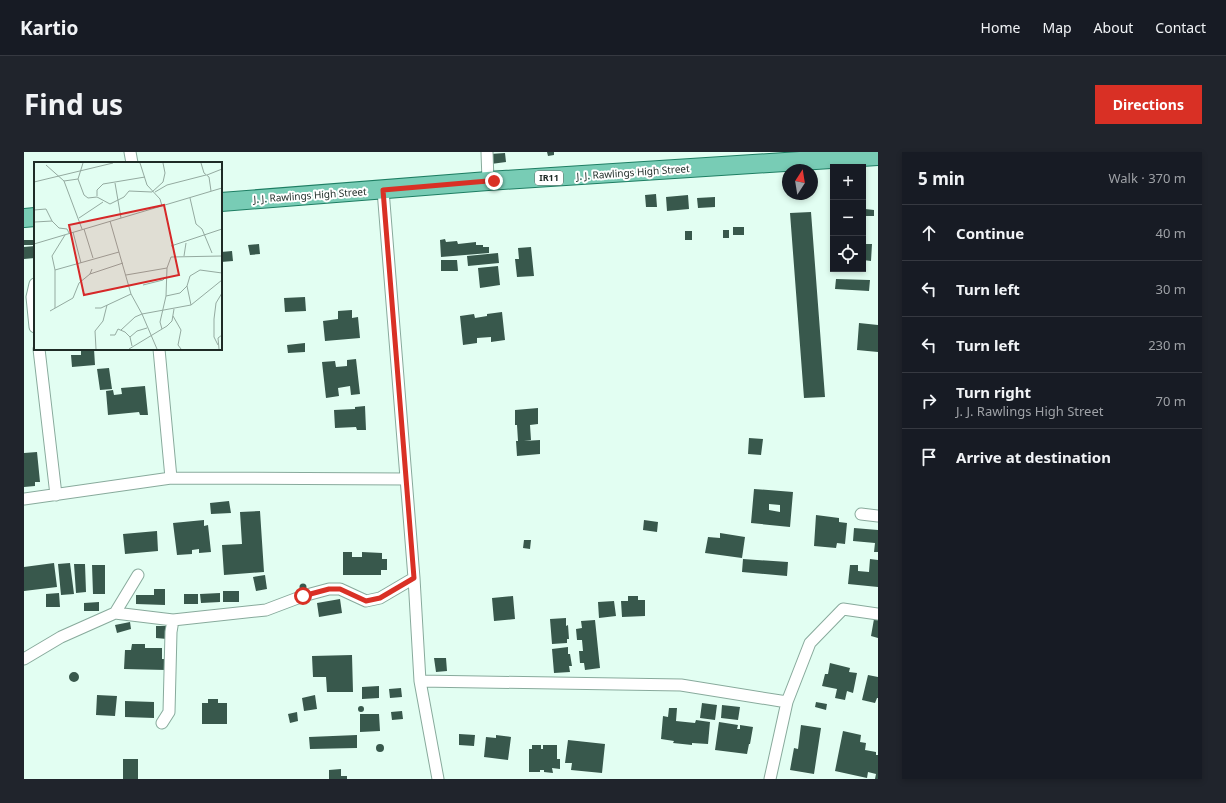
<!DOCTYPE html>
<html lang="en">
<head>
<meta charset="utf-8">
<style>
  body { margin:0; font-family:"Noto Sans",sans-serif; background:#20242c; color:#f1f3f6 }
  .controls { position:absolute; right:12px; top:12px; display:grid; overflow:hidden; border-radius:0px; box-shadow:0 2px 6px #0003 }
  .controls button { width:36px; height:36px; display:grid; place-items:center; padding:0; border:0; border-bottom:1px solid #363941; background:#171b24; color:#f1f3f6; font:20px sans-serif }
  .compass { position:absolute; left:758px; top:12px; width:36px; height:36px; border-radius:50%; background:#171b24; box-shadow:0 2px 6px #0003; rotate:12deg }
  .stop { position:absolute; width:12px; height:12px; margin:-9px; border:3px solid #d93025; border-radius:50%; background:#fff }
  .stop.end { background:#d93025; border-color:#fff; box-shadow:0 1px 4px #0008 }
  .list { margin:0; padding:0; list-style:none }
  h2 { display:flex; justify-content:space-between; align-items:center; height:52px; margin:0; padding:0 16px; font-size:17px }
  h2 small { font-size:13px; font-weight:400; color:#9ea1a6 }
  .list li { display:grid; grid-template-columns:26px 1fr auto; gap:12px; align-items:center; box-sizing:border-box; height:56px; padding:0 16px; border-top:1px solid #363941 }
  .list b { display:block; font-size:15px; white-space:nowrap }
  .list p { margin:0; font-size:13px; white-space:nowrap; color:#9ea1a6 }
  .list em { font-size:13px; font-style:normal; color:#9ea1a6 }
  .icon { flex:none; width:22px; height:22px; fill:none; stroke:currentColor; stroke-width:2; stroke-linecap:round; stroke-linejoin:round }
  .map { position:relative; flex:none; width:854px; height:627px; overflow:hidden; border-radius:0px }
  header { display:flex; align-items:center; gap:24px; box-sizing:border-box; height:56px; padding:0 20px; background:#171b24; border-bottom:1px solid #363941 }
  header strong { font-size:19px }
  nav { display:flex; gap:22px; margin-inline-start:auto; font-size:14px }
  .intro { display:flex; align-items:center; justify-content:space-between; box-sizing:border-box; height:96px; padding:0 24px }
  h1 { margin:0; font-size:28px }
  .button { padding:10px 18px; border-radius:0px; background:#d93025; color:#fff; font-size:14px; font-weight:700 }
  main { display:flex; gap:24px; padding:0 24px }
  aside { flex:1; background:#171b24; border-radius:0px; box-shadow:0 2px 6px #0003 }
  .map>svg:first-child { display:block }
  .building { fill:#38584c; fill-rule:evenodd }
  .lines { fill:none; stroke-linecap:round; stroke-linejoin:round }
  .minor-casing { stroke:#88aa9c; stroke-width:13 }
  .primary-casing { stroke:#1e7e63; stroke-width:20 }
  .minor { stroke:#fff; stroke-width:11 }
  .primary { stroke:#78ccb5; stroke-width:18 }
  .route { stroke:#d93025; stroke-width:5 }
  .labels { text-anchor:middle; stroke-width:4; stroke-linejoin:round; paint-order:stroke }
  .shield { fill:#fff; stroke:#626b67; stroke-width:1 }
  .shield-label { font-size:9px; font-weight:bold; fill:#1e2b26 }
  .street-label { font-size:10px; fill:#1e2b26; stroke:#fff }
  .inset-road { fill:none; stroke:#94aaa0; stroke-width:1 }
  .view { fill:#d62828; fill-opacity:0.15; stroke:#d62828; stroke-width:2 }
  .inset-edge { fill:none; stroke:#1e2b26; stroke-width:2 }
</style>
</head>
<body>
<header>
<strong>Kartio</strong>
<nav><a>Home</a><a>Map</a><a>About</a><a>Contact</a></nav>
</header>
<div class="intro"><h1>Find us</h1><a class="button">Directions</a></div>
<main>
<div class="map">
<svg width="854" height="627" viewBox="0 0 854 627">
  <rect width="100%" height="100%" fill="#e2fef2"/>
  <path class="building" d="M523 0H530V3L524 4Z
    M481 1 482 10 467 12 466 2Z
    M632 42 633 55H622L621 43Z
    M664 43 665 57 643 59 642 45Z
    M691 45V55L674 56 673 46Z
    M841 57 850 58V64H840Z
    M787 60 801 245 780 246 766 61Z
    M709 75H720V83H709Z
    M699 78H705V86H699Z
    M661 79H668V88H661Z
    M421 87 422 90 433 89 434 92 452 90V93H459V95H465V101L417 105 416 88Z
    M0 88H11V93H0Z
    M235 92 236 102 226 103 224 93Z
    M839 92H848L847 109 839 108Z
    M11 94V106L0 107V95Z
    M507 95 510 124 493 125 491 107H495L494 96Z
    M208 99 209 109 197 110V100Z
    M474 101 475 111 444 114 443 104Z
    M417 108H433L434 119H417Z
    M474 114 476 133 456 136 454 116Z
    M812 127 846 128 845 139 811 137Z
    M281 145 282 159 261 160 260 146Z
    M328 158V166L334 165 336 186 301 189 299 169 314 167V159Z
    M478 160 481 188 467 190V185L453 186V191L439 193 436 164 450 162 451 166 463 164V162Z
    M835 171 854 173V200L833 198Z
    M281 191V200L264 201 263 193Z
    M57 197H70L71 213 48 215 47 203H57Z
    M332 207 336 242 327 243 326 234 314 236 315 244 302 246 298 210 311 209 312 215 323 214V208Z
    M85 216 88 237 76 238 73 217Z
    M121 234 124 263H116L115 260 84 263 82 239 89 238 90 243 98 242 97 236Z
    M341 254 342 278H333L332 275 311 276 310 258 331 257V255Z
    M514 256V272L506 273 507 288 500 289 516 288V302L493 304 492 289H494L493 273H491V258Z
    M725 286 739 287 737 303 724 302Z
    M13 300 16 330H11V334L0 335V301Z
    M730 337 769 340 766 375 727 371ZM745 352 756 353V360L745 358Z
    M205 349 207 361 187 362 186 351Z
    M236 359 240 420 200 423 198 393 218 392 216 360Z
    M792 363 815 366V370L823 371 821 392 813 391 812 396 790 394Z
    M180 368V374L184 373 187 400 175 401V397L168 398V402L153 403 149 371Z
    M620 368 634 370 633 380 619 378Z
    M830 376 854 378V400H850L851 391 829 389Z
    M133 379 134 399 101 402 99 382Z
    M696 381 721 385 718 406 681 401 684 385 696 386Z
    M500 388H507L506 397 499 396Z
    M319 400H328V405H338V400L358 401V407H363V418H357V423H319Z
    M719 407 764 410 763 424 718 420Z
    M846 407 854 408V435L824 432 826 413H834V419L845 420Z
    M30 411 33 435 0 439V415Z
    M46 411 50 442 37 443 34 412Z
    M50 412H61L62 440 52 441Z
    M68 413H81V442H69Z
    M241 423 243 437 232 439 229 425Z
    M275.5 435a3.5 3.5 0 1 1 7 0a3.5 3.5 0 1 1-7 0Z
    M130 437H141V453L112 452V443H130Z
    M199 439H215V450H199Z
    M35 441 36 455H22V442Z
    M196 441V450L177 451 176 442Z
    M160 442H174V452H160Z
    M489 444 491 467 470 469 468 446Z
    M604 444H614V448H621V464L598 465 597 449H604Z
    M316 447 318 461 295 465 293 451Z
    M590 449 592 464 575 466 574 450Z
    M75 450V459H60V451Z
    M542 466V474L544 473 545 487H543V491L528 492 526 467Z
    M850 467H854V486L847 484Z
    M571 468 576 516 561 518 560 511H556L555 499H559L558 488H553L552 477 558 476 557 469Z
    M106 470 107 477 93 481 91 473Z
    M132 474H144L143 487 132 486Z
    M108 492H121V496H138V507H142V518L100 517 101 498H107Z
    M544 495V502H546L548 514H545L546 520 530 521 528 497Z
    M328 503 329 540H303L302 525H289L288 504Z
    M410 506H422L423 519 412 520Z
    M806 511 826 516 825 520 833 521 829 541 823 539 821 548 811 546 813 537 798 534 801 522H804Z
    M45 525a5 5 0 1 1 10 0a5 5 0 1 1-10 0Z
    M844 523 854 525V546H853L851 551 838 548Z
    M355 534V546L338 547V535Z
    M377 536 378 545 366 546 365 537Z
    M73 543 93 544 91 564 72 563Z
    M291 543 293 557 280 559 278 546Z
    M184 547H194V551H203V572H178V551H184Z
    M101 549 130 550V566L101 565Z
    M792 550 803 552 802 558 791 555Z
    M678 551 693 553 691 568 676 566Z
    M698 553 716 555 714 568 697 566Z
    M334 557a3 3 0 1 1 6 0a3 3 0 1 1-6 0Z
    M645 556H653L652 569 671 571 672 568 686 570 684 592 668 591V593L649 591 650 589 637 587 639 564 644 565Z
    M378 559 379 567 368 568 367 560Z
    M273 560 274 569 266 571 264 562Z
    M336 562H355L356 579 336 580Z
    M695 570 714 573 713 577H716V573L729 575 726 592H725L723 602 691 598Z
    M777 573 797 576 790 622 766 618 770 596 774 597Z
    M819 579 837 583 836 590 842 591 841 598 852 600V603H854V627H851L852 622 844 620 843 626 811 619Z
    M435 582 451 583 450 594 435 593Z
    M333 583V596L286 597 285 585Z
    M472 583 487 585 484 608 460 605 462 585 472 586Z
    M544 588 581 592 578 621 547 618 548 611H541Z
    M352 596a4 4 0 1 1 8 0a4 4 0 1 1-8 0Z
    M508 593H517V597H519V593H533V607H536V617L528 616 529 621 520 620V618H516V620H505V597H508Z
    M99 607H114V627H99Z
    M317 617V624H323V627H305V618Z"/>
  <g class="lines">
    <g class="minor-casing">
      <path id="minor" d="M106 0 108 11
        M463 0 464 29
        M359 38 390 426 396 529 414 627
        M11 132 8 145 11 175
        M15 197 32 343
        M135 197 147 326
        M0 347 147 326 382 327
        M837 362 854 364
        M91 461 149 468 242 458 279 444 305 437H316L342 449 356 446 390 426
        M0 507 37 485 91 461 114 423
        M396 529 657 533 763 550
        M138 571 145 560 147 480 149 468
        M746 627 763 550 786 491 819 457 854 462"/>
    </g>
    <g class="primary-casing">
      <path id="primary" d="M197 50 464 29 854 4
        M0 66 11 65"/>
    </g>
    <use href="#minor" class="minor"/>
    <use href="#primary" class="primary"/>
  </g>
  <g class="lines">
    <path class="route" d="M279 444 305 437H316L342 449 356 446 390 426 359 38 464 29H470"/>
  </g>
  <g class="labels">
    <rect class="shield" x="511" y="19" width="28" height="14" rx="3"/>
    <g class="shield-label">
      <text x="525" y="29">IR11</text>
    </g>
    <g class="street-label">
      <text transform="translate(609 20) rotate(-4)" y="4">J. J. Rawlings High Street</text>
      <text transform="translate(286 43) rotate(-4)" y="4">J. J. Rawlings High Street</text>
    </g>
  </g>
  <g transform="translate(10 10)">
    <rect width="188" height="188" fill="#e2fef2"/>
    <path class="inset-road" d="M49 1 44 17 50 33 54 36 63 35 76 42 90 35 95 29 118 30 129 20 131 11 129 1M106 1 113 23 126 37 128 44M167 1 170 11 175 15 177 29M12 3 30 19 48 67M173 13 188 7M30 19 44 17M0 20 79 1M81 21 87 56M121 30 133 23 172 13M63 34V28L69 22 111 15M156 36 162 62 168 67 178 91M0 48 12 47 18 59 25 66 33 67 35 71M45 56 69 40M76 59 97 132 108 152 157 143 153 124 156 114 166 108 188 111M1 60 18 59M50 67 59 96M39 70 47 101M0 82 188 26M137 84 188 67M150 94 152 81M21 108 85 90M56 112 89 101M92 113 133 106M109 123 129 118 132 115M132 134 133 106 137 95 188 94M157 143 188 118M21 146V108L18 94 31 73M61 146H67L97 132M16 149 39 136 45 121 56 112 58 107M139 154 147 168 144 183 147 187M128 167 126 160 132 134 146 131 153 124M87 168 101 155 108 152 123 187M76 173H81L84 167 91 170 96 175 98 184M96 175 103 169 113 166M184 183 180 175V157L182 141 188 131M62 187 61 169 69 159 73 143M95 187 133 164 138 159 140 147M185 187 184 176 188 173"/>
    <path class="view" d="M130 43 145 113 50 133 35 63Z"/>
    <rect width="188" height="188" class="inset-edge"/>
  </g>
</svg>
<div class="controls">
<button>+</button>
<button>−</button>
<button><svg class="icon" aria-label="locate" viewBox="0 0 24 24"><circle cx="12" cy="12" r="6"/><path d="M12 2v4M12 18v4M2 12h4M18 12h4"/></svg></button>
</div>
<svg class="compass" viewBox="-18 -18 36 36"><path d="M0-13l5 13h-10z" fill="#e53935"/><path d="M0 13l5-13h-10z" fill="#9ea1a6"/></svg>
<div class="stop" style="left:279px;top:444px"></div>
<div class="stop end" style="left:470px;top:29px"></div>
</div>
<aside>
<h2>5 min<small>Walk · 370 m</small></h2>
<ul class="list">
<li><svg class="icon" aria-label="ahead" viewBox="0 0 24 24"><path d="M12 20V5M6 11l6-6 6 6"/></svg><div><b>Continue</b></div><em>40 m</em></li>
<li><svg class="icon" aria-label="left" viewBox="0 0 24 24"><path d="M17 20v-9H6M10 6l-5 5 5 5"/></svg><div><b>Turn left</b></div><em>30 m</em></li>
<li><svg class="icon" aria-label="left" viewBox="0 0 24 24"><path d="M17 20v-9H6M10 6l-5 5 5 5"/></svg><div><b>Turn left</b></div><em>230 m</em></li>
<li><svg class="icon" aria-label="right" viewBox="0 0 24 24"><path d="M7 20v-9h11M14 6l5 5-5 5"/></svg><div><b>Turn right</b><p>J. J. Rawlings High Street</p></div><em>70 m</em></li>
<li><svg class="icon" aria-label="arrive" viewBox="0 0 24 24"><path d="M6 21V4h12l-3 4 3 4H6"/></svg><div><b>Arrive at destination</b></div></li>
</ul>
</aside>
</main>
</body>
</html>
